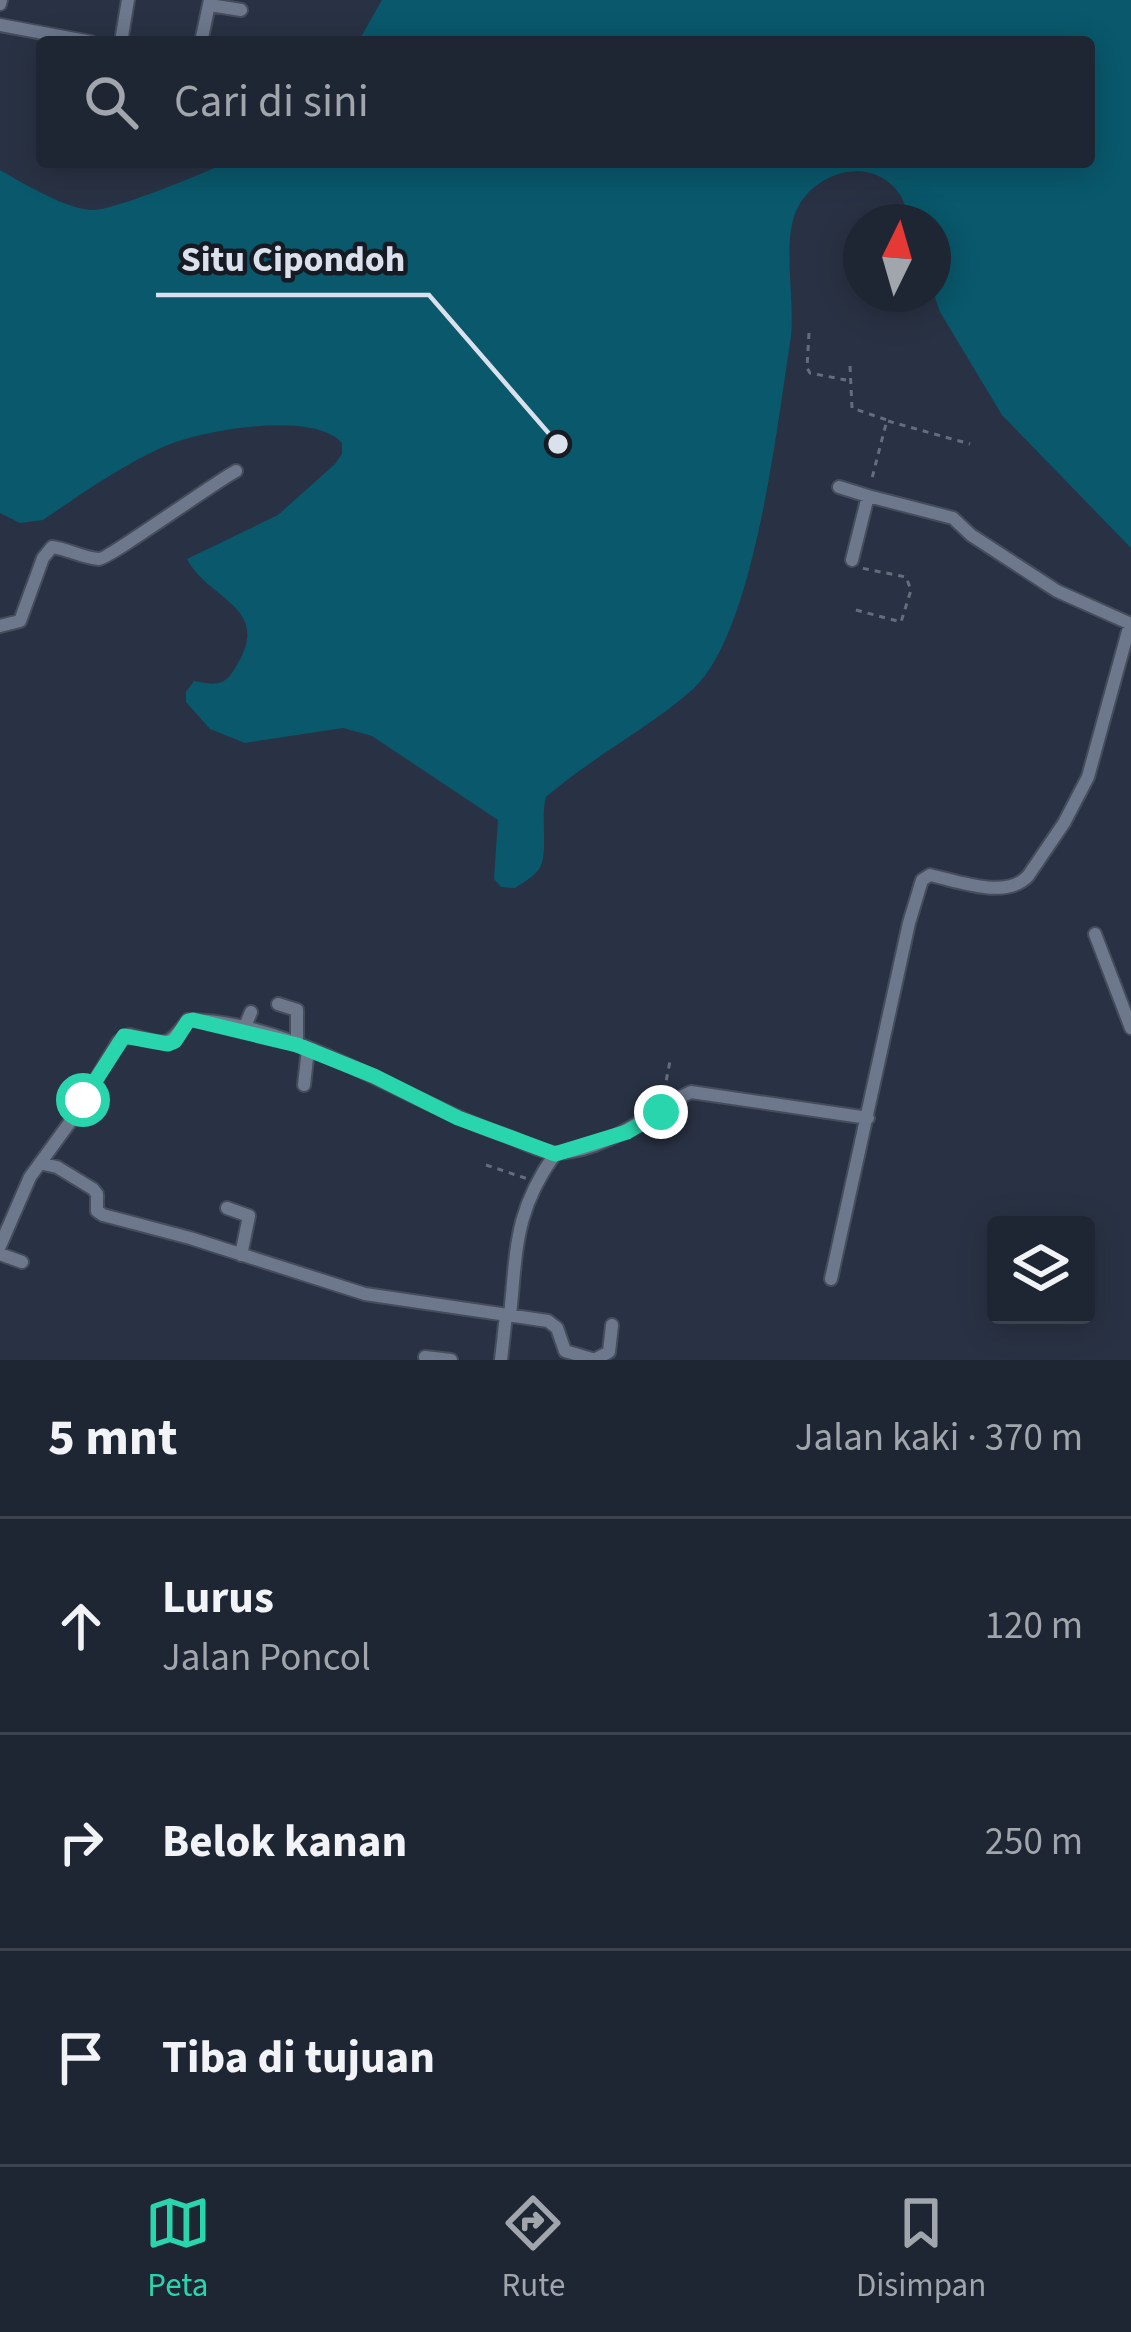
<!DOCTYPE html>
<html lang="id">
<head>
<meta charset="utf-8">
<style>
  body { margin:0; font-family:"Source Sans 3",sans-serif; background:#272e3b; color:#f1f3f6 }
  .controls { position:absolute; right:36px; bottom:36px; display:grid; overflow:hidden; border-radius:12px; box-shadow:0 6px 30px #0003 }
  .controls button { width:108px; height:108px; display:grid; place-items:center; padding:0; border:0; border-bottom:3px solid #3c434e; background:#1f2633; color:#f1f3f6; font:60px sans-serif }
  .compass { position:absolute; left:843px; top:204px; width:108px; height:108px; border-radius:50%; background:#1f2633; box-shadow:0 6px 30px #0003; rotate:5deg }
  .stop { position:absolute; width:36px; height:36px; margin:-27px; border:9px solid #29d5ad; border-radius:50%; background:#fff }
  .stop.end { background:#29d5ad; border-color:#fff; box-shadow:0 3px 12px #0008 }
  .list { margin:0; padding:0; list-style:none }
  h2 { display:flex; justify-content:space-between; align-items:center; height:156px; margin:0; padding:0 48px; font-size:51px }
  h2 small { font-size:39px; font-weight:400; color:#a1a5ac }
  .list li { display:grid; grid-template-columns:78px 1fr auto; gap:36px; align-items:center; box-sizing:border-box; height:216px; padding:0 48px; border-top:3px solid #3c434e }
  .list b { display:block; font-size:45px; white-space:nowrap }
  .list p { margin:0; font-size:39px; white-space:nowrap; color:#a1a5ac }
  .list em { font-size:39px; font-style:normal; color:#a1a5ac }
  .icon { flex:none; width:66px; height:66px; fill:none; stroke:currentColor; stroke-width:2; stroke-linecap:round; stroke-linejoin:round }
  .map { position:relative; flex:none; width:1131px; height:1360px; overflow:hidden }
  .search { position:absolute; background:#1f2633; box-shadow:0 6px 30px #0003; left:36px; right:36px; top:36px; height:132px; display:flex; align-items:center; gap:30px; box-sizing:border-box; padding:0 42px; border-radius:12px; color:#a1a5ac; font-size:45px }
  .sheet { height:804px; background:#1f2633 }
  nav { display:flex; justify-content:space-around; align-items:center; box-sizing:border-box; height:168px; border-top:3px solid #3c434e; background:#1f2633; font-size:33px; color:#a1a5ac }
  nav a { display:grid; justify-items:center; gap:6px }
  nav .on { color:#29d5ad }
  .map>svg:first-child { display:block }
  .water { fill:#09586c }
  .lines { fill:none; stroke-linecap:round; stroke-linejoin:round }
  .street-casing { stroke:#454d5c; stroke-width:16 }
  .path { stroke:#656d7d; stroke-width:3; stroke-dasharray:6 6; stroke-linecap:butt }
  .street { stroke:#6d788d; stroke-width:12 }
  .route { stroke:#29d5ad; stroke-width:15 }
  .leader { fill:none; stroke:#dae0ec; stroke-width:4.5 }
  .callout-dot { fill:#dae0ec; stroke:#161a22; stroke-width:4.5 }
  .callout-label { font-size:36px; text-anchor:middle; font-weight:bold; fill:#dae0ec; stroke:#161a22; stroke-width:9; stroke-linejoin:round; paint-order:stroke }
</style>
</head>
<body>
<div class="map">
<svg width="1131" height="1360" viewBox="0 0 1131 1360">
  <rect width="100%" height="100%" fill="#293244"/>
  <path class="water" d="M382 0H1131V548L1002 415 940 312 933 291V222H910C907 214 905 203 901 196 875 155 818 169 798 207 780 241 797 303 790 343 777 426 754 634 693 689 648 729 592 757 546 797 540 816 549 855 539 869 535 876 522 883 515 888L501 887 494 879 498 820 372 736 343 728 245 743 210 729 186 702V692L194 681C220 686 225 686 238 663 271 606 208 600 187 559L278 515 335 464 342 454V443C314 410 200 430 163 447 121 466 81 494 43 520L20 523 0 513V170C23 183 68 211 95 210 119 208 203 174 227 162H1089V42H358Z"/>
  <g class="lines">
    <g class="street-casing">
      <path id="street" d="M0 4 1 0
        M210 5 241 10
        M0 25 91 42
        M121 42 128 0
        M201 42 210 0
        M839 487 868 496
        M852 560 868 496 953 518 971 535 1057 591 1131 624
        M0 626 20 621 43 558 52 547C68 549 83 558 99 559 108 559 215 482 236 471
        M1095 934 1131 1028
        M278 1004 297 1010V1045
        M244 1029 251 1012
        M304 1085 308 1049
        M43 1164 57 1167 93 1189 97 1194V1211L103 1215 190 1238 365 1294 548 1321 557 1328 565 1351 595 1360
        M227 1208 249 1216 241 1255
        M0 1246 30 1177 73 1118 118 1042 130 1035C165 1044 166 1050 188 1020 294 1020 407 1103 507 1136 521 1141 544 1154 559 1153 613 1149 647 1112 691 1092L868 1118
        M0 1254 22 1262
        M831 1279 909 923 922 880 930 875C957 881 1006 900 1028 876L1064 823 1088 777 1130 624
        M510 1315C517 1248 514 1212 555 1154
        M425 1357 451 1360
        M501 1360 506 1315
        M594 1360 609 1352 612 1325"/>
    </g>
    <path class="path" d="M809 333 807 368 810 373 846 380
      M850 366 852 408 887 420 871 482
      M888 421 970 444
      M856 610 901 622 911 590 906 577 861 568
      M664 1092 670 1061
      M486 1165 528 1179"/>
    <use href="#street" class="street"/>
  </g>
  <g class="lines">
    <path class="route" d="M83 1100 124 1036 168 1044 175 1041 188 1021 193 1020 297 1045 374 1076 458 1118 555 1154 627 1132 661 1112"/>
  </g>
  <path class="leader" d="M558 444L429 295H156"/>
  <circle class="callout-dot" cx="558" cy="444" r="12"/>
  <g class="callout-label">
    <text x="293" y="271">Situ Cipondoh</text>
  </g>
</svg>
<div class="controls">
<button><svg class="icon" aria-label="layers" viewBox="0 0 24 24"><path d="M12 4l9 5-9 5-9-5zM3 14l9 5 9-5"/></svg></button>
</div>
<svg class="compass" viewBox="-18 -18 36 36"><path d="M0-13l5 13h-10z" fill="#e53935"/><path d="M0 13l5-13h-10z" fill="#a1a5ac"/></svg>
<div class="stop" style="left:83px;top:1100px"></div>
<div class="stop end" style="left:661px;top:1112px"></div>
<div class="search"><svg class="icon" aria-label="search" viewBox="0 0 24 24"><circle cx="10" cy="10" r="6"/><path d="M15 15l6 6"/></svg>Cari di sini</div>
</div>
<section class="sheet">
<h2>5 mnt<small>Jalan kaki · 370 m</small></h2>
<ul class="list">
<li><svg class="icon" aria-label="ahead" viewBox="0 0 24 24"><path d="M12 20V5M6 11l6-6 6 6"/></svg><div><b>Lurus</b><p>Jalan Poncol</p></div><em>120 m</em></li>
<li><svg class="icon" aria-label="right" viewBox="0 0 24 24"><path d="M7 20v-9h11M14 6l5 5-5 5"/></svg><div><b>Belok kanan</b></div><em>250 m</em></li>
<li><svg class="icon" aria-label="arrive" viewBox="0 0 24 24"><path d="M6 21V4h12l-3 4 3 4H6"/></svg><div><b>Tiba di tujuan</b></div></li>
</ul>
</section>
<nav>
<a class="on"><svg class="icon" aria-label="map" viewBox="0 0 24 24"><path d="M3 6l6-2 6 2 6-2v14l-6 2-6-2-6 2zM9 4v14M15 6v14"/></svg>Peta</a>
<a><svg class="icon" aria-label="directions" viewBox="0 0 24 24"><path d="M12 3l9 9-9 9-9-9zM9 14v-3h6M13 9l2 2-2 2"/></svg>Rute</a>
<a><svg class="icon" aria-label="saved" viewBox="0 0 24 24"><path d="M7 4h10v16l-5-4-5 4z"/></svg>Disimpan</a>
</nav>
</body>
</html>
